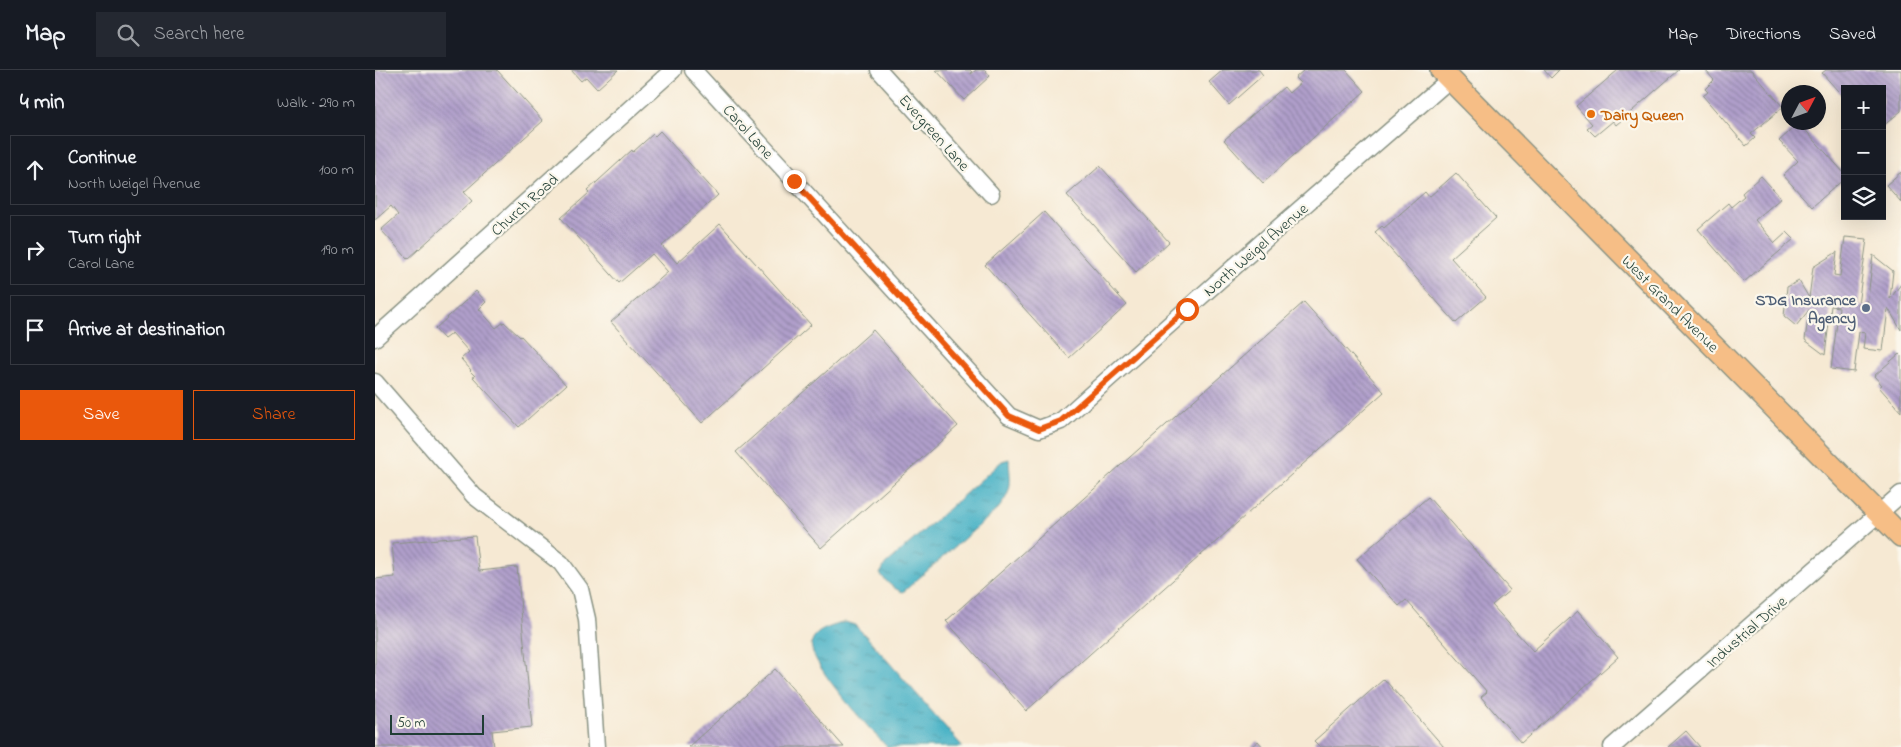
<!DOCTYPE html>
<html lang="en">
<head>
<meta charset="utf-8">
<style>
  body { margin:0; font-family:"Indie Flower",sans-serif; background:#242831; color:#f1f3f6 }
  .controls { position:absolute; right:15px; top:15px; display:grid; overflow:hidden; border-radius:0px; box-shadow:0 5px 20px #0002 }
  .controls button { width:45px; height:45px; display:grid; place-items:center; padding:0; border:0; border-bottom:1px solid #363941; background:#171b24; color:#f1f3f6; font:25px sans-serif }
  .compass { position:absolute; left:1406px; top:15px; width:45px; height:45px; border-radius:50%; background:#171b24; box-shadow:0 5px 20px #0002; rotate:49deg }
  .scale { position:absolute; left:15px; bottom:12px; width:94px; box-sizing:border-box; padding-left:5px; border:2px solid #1f3d34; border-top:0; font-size:14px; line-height:18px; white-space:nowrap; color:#1f3d34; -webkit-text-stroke:4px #fbf7ec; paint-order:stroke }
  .stop { position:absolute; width:15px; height:15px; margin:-11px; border:4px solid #ea580c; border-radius:50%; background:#fff }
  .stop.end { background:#ea580c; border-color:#fff; box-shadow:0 1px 5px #0008 }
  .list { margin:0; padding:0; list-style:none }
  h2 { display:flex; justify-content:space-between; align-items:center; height:65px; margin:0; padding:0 20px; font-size:21px }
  h2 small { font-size:16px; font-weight:400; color:#9ea1a6 }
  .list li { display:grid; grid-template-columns:32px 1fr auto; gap:15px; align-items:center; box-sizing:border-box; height:70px; margin:0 10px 10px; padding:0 10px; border:1px solid #363941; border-radius:0px }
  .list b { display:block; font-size:19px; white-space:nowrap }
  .list p { margin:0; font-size:16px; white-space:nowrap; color:#9ea1a6 }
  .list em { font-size:16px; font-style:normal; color:#9ea1a6 }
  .actions { display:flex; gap:10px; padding:15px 20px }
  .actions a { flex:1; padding:11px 0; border:1px solid #ea580c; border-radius:0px; text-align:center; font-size:18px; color:#ea580c }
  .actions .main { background:#ea580c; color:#fff }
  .icon { flex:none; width:28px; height:28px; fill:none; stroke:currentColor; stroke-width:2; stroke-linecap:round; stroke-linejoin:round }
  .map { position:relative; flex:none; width:1526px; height:677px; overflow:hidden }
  header { display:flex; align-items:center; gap:30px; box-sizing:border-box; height:70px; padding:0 25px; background:#171b24; border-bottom:1px solid #363941 }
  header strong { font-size:24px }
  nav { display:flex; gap:28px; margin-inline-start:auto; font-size:18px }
  .search { width:350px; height:45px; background:#242831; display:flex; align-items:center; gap:12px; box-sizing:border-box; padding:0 18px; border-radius:0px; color:#9ea1a6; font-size:19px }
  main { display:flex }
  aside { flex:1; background:#171b24 }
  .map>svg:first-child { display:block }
  .water { fill:url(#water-ripples); stroke:#34787d }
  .building { fill:url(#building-back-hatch) }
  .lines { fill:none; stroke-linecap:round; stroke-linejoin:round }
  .minor-casing { stroke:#8a9384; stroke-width:19 }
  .major-casing { stroke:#8a9384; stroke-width:24 }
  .minor { stroke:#fff; stroke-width:16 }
  .major { stroke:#f6be86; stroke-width:21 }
  .route { stroke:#ea580c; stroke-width:6 }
  .food-dot { fill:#e8710a; stroke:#fbf7ec; stroke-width:2 }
  .service-dot { fill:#5c6f8a; stroke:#fbf7ec; stroke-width:2 }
  .labels { text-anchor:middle; stroke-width:4.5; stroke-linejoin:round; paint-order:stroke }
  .food-label { font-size:16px; font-weight:bold; fill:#c56008; stroke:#fbf7ec; text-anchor:start }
  .street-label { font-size:16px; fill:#1f3d34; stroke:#fbf7ec }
  .service-label { font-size:16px; font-weight:bold; fill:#4e5e75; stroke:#fbf7ec; text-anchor:end }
</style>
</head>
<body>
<header>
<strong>Map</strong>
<div class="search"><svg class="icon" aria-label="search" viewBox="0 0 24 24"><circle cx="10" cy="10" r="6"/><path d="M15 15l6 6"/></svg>Search here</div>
<nav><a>Map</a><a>Directions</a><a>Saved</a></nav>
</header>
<main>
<aside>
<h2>4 min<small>Walk · 290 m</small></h2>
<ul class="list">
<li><svg class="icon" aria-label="ahead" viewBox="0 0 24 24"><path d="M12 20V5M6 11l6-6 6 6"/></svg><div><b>Continue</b><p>North Weigel Avenue</p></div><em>100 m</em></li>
<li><svg class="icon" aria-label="right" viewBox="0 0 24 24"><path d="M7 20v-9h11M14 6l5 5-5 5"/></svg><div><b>Turn right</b><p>Carol Lane</p></div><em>190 m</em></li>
<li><svg class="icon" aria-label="arrive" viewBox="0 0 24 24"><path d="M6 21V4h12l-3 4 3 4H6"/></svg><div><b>Arrive at destination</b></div></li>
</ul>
<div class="actions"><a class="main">Save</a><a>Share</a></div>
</aside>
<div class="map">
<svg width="1526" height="677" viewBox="0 0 1526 677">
  <defs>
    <pattern id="water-ripples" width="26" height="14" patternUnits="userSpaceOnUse" patternTransform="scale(1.25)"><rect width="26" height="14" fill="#48b2c6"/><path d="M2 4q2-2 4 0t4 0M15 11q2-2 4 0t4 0" fill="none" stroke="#3b92a2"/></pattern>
    <pattern id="building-back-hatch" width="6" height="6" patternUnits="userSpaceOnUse" patternTransform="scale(1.25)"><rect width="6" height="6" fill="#b09fcb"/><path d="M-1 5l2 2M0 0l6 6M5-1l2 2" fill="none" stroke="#8f83a6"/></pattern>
  </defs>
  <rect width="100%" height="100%" fill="#fbf7ec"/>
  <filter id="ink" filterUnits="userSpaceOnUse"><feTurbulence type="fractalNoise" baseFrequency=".02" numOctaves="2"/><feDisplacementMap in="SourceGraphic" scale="10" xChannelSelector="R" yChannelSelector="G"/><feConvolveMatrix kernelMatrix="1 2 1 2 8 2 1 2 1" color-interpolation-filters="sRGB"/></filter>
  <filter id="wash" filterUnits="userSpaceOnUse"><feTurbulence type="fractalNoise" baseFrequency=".0096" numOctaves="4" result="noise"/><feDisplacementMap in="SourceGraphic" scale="20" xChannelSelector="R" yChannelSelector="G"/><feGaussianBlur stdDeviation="1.12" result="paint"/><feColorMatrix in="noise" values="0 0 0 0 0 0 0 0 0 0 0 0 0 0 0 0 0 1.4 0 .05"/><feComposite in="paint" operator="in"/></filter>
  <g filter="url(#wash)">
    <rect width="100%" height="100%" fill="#f6e9d3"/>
    <path class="water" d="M634 389C635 413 639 419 623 439L528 522C518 519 512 512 505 504L510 495 627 391Z
      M470 552 480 555 491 566 588 677H512C497 661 429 590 437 571 441 559 459 556 470 552Z"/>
    <g id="blocks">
      <path class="building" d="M0 0H122L168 51 89 122 97 131 33 189 6 160 23 145 16 136 0 150Z
        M196 0H243L222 19 211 7 206 11Z
        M561 0H595L597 2 596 4 601 0H610L615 6 589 30Z
        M848 0H884L888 5 854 35 834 12Z
        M929 0H971L990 21 888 113 849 70 909 17 914 23 925 13 920 8Z
        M1169 0H1184L1176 8Z
        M1243 0H1304L1241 55 1238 51 1220 66 1212 58 1217 54 1201 36Z
        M1330 0H1376L1408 37 1376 64 1380 68 1371 76 1328 26 1333 22 1330 19 1339 10Z
        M1451 0H1526V41L1507 57V19H1470V29L1447 3Z
        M1424 53 1470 104V108L1437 137 1408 105 1423 91 1404 71Z
        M285 61 343 125 287 176 302 193 345 154 436 255 327 353 236 252 293 202 277 184 244 213 186 148 214 123 212 121 257 80 258 82 278 64 280 66Z
        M725 96 794 172 761 202 692 125Z
        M1526 102V132L1511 115Z
        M1081 103 1121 148 1076 188 1111 227 1081 253 1000 162 1007 156 1009 158 1050 122 1054 127Z
        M1386 106 1406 128 1380 150 1400 173 1412 162 1419 169 1369 212 1323 159 1353 133 1356 137 1369 126 1367 123Z
        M669 142 752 235 694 288 610 195Z
        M1470 167 1492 169 1483 235 1492 236 1498 185 1518 201 1515 229 1526 214V260L1513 238 1508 281 1488 279 1490 263 1484 262 1479 302 1456 299 1464 237 1456 236 1450 285 1430 270 1434 240 1421 256 1409 246 1412 217 1424 211 1434 228 1438 197 1462 182 1459 205 1465 206Z
        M101 221 111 232 104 239 121 258 129 252 145 267 146 266 191 315 144 357 98 307 100 306 95 301 96 300 86 289 94 282 77 263 69 269 60 259Z
        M929 232 1009 322 651 641 571 551Z
        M498 260 583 356 446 478 361 382Z
        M1524 284 1526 286V342L1504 317 1507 315 1499 306Z
        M1053 427 1135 520 1117 535 1158 581 1203 541 1243 587 1146 673 1106 627 1112 622 1031 530 1024 536 982 489Z
        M100 466 104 501 142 497 157 657 117 661 119 677H0V509L20 507 17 473Z
        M400 599 469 677H313Z
        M1009 609 1069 677H945L939 671Z
        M1311 661 1325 677H1293Z
        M883 671 888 677H876Z"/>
    </g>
  </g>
  <g filter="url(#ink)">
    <use href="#blocks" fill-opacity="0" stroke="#8a9384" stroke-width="1"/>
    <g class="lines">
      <g class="minor-casing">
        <path id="minor" d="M318 0 634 346 664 359 686 351 894 166 1075 9
          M504 0 616 124
          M0 268 298 0
          M0 312 99 426 186 493 205 519 212 549 221 677
          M1237 677 1526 424"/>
      </g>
      <g class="major-casing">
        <path id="major" d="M1066 0 1526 466"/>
      </g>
      <use href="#minor" class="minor"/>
      <use href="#major" class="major"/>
    </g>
  </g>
  <g class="lines" filter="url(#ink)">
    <path class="route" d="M419 111 634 346 664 359 686 351 812 239"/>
  </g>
  <circle class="food-dot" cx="1216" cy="44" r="5"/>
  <circle class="service-dot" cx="1491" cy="238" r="5"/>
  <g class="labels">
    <g class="food-label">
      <text x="1226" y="50">Dairy Queen</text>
    </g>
    <g class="street-label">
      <text transform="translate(374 61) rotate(48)" y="6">Carol Lane</text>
      <text transform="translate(560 62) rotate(48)" y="6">Evergreen Lane</text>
      <text transform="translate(149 134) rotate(-42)" y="6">Church Road</text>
      <text transform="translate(880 179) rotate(-41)" y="6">North Weigel Avenue</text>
      <text transform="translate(1296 233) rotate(45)" y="6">West Grand Avenue</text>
      <text transform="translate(1371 561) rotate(-41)" y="6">Industrial Drive</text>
    </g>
    <g class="service-label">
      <text x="1481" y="235">SDG Insurance<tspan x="1481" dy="18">Agency</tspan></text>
    </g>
  </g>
</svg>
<div class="controls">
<button>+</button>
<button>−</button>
<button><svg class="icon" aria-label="layers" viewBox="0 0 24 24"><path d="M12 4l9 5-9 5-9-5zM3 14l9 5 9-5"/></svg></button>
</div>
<svg class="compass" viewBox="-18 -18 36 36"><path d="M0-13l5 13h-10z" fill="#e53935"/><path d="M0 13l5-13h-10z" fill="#9ea1a6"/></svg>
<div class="scale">50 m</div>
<div class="stop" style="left:812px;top:239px"></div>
<div class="stop end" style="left:419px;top:111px"></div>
</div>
</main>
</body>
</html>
